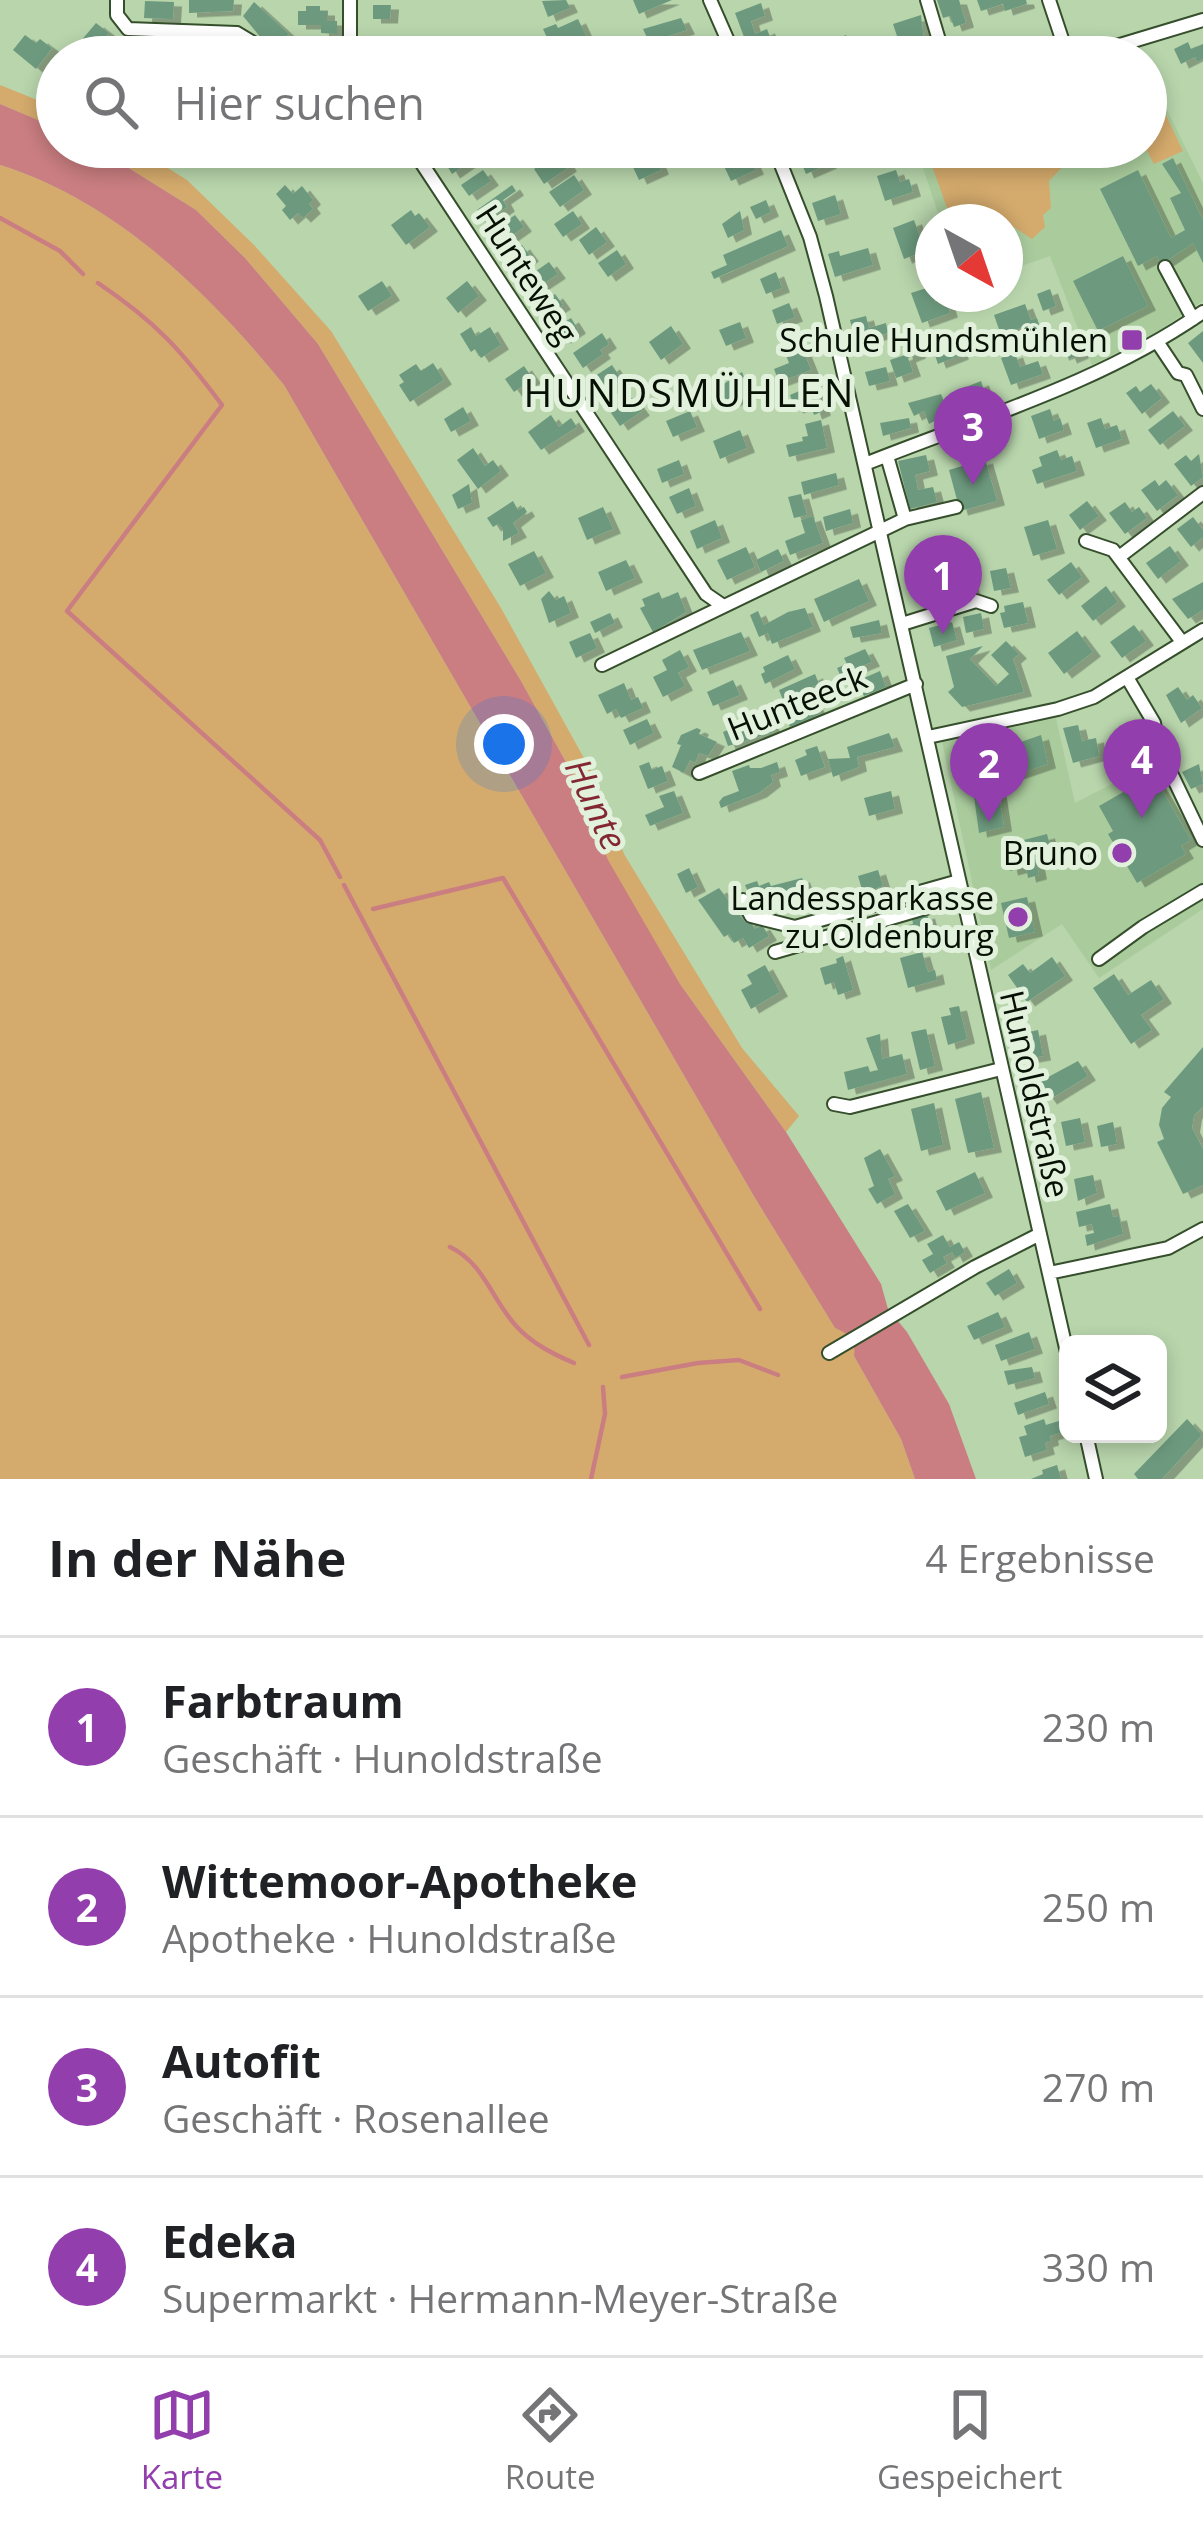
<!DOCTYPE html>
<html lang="de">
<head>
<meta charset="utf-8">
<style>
  body { margin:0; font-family:"Open Sans",sans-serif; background:#f2f2f2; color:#202124 }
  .controls { position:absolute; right:36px; bottom:36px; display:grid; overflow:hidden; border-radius:18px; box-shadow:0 6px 18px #0003 }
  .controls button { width:108px; height:108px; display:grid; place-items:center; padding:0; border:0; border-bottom:3px solid #e0e0e0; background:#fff; color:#202124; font:60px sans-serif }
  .compass { position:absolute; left:915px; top:204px; width:108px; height:108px; border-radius:50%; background:#fff; box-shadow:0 6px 18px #0003; rotate:140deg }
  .you { position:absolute; left:504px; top:744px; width:42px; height:42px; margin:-30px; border:9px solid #fff; border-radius:50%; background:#1a73e8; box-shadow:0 0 0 18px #1a73e833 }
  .badge { display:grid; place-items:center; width:78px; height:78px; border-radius:50%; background:#923ead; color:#fff; font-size:39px; font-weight:700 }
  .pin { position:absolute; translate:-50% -99px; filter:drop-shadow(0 3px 6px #0008) }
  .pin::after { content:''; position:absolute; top:63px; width:42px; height:36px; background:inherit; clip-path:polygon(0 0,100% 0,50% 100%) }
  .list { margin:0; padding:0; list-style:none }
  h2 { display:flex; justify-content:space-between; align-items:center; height:156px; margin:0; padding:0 48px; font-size:51px }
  h2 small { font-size:39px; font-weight:400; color:#757577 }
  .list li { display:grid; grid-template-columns:78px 1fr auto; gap:36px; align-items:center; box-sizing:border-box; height:180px; padding:0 48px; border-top:3px solid #e0e0e0 }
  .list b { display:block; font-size:45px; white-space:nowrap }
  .list p { margin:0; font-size:39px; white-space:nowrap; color:#757577 }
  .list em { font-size:39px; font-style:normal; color:#757577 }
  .icon { flex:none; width:66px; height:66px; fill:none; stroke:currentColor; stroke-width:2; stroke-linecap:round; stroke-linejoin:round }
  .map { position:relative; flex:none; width:1203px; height:1479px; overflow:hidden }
  .search { position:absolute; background:#fff; box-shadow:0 6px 18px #0003; left:36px; right:36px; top:36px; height:132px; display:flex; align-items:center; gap:30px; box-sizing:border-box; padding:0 42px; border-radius:66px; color:#757577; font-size:45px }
  .sheet { height:876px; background:#fff }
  nav { display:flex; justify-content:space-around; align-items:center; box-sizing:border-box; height:168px; border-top:3px solid #e0e0e0; background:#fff; font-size:33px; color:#757577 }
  nav a { display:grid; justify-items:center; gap:6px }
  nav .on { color:#923ead }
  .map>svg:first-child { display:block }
  .built { fill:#aacc9d }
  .green { fill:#d5ab6d }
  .water { fill:#ca7e81 }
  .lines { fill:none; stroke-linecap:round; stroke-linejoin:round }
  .stream { stroke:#ca7e81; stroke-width:4.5 }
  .building { fill:#6d9a7e; filter:url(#shadow) }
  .minor-casing { stroke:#354e2b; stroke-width:16 }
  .minor { stroke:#fff; stroke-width:12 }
  .poi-dot { fill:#923ead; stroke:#e2f1dc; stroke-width:4.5 }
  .labels { text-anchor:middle; stroke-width:10; stroke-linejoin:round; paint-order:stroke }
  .street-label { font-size:33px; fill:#071004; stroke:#e2f1dc }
  .poi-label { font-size:33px; fill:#071004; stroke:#e2f1dc; text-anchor:end }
  .water-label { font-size:36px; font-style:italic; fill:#832733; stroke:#e2f1dc }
  .quarter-label { font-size:39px; letter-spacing:3px; fill:#071004; stroke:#e2f1dc }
</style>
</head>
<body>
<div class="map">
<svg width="1203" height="1479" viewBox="0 0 1203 1479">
  <defs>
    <filter id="shadow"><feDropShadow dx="8" dy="4.5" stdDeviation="0" flood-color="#0004"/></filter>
  </defs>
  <rect width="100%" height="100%" fill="#b8d5ac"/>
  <path class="built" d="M1146 67 1203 183V301L1152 335 1092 365 1050 256 1005 272V222H941L916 147H1146Z
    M1056 718 1075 803 1154 762 1203 849V909L1099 978 1062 924 991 970 942 742Z"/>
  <path class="green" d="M1146 73 1183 151 1154 164 1145 147Z
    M0 85 57 108V128L0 104Z
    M95 147H134L187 180 254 245 331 331 501 608 595 778 624 854 742 1048 799 1116 786 1132 680 984 607 860 572 773 521 681 318 344 245 258 196 210Z
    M931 147H1097L1089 154 1073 156 1049 181 1051 208 1043 215 1045 227 1032 239 1012 226 1005 228V222H952L926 149Z
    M0 165C116 201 209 293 284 385L755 1198 835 1328C849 1333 857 1340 854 1356L901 1439 915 1479H0Z"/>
  <path class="water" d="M0 104 57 128V147H95L196 210 245 258 318 344 521 681 572 773 608 860 680 984 786 1132 881 1284 888 1309 907 1332 949 1404 976 1479H915L901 1439 854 1356C856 1340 849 1334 835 1328L755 1198 284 385C209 293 116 201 0 165Z"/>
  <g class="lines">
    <path class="stream" d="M0 218 60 251 83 274
      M98 283C156 322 181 350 222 405L67 611 320 840 340 877
      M344 885 589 1345
      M373 909 503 878 760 1309
      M450 1247C485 1264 491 1299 517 1327 533 1344 553 1354 574 1363
      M622 1377 698 1363 739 1360 778 1375
      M591 1479 605 1414 603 1387"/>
  </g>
  <path class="building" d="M189 0H234L233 11 189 13Z
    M566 0 570 8 548 17 542 1Z
    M633 0H672L639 14Z
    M937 0H959L966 23 954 27 950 16 943 18Z
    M977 0H1026L1027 4 1005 11 1003 4 981 11Z
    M145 1 174 2 173 19 144 18Z
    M254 2 289 34 271 50 243 16Z
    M761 3 765 16 751 21 755 34 767 29 773 45 750 53 735 13Z
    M373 5H391L390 19H373Z
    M306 6H320V11H327V21H337V34L321 33V25H298V11H306Z
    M921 15 924 41 914 44 912 37 899 42 893 24Z
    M681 18 687 30 649 42 643 29Z
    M578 19 586 36 565 45 563 40 551 46 543 29 556 24 558 28Z
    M96 23 109 33 93 52 80 42Z
    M25 35 36 43 40 39 52 48 36 69 13 50Z
    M846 35 854 52 832 57 826 43Z
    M472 38 482 53 476 57H444Z
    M170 42 176 47 180 43 196 57H171L163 50 164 43Z
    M1188 42 1191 49 1203 44V59L1197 62 1195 57 1181 64 1174 49Z
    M1041 44 1046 57H1007L1004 48 1015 45 1019 56Z
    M809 147H822L829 164 806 174 797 152Z
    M559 152 569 167 544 184 534 169Z
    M461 153 468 163 452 174 446 164Z
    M749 154 756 170 731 181 724 166Z
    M655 155 661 170 639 180 632 165Z
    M1173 158 1203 220V263L1193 243 1161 265 1157 256 1138 266 1100 189 1138 170 1171 238 1185 230 1170 198 1181 193 1162 164Z
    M483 170 491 181 469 196 461 185Z
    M896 170 900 182 909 179 913 192 885 201 877 176Z
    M574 175 584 190 560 207 549 192Z
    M285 185 293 194 302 186 313 200 309 204 313 209 303 218 298 213 290 220 282 210 286 206 276 194Z
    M512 185 516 191 503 200 507 207 485 222 477 210Z
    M835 195 841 214 818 221 812 203Z
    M766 200 771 212 756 219 750 207Z
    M411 210 415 216 419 213 430 227 406 245 391 225Z
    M573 211 582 224 563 237 554 224Z
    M740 211 744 230 728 238 722 224Z
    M515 215 524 227 499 245 490 232Z
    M914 220 925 251 904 259 893 228Z
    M596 227 607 242 589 255 579 240Z
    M781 230 788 246 714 279 711 272 727 265 723 255Z
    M522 245 531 257 512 270 504 257Z
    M868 248 873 265 835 277 828 254 839 251 840 256Z
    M617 250 626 264 608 277 598 263Z
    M1123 256 1148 306 1098 331 1073 281Z
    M549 262 558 274 531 292 523 280Z
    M776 272 782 288 766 294 760 279Z
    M382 281 392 296 368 311 358 296Z
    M467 281 479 296 458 313 446 298Z
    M930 287 935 302 945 298 950 313 922 323 911 293Z
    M1050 289 1056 306 1043 311 1037 294Z
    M555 294 563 305 547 315 540 305Z
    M789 303 795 317 777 324 772 310Z
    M1025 304 1031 320 1037 318 1041 331 1027 336 1023 327 1001 335 994 315Z
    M866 316 869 328 886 323 888 333 856 342 850 320Z
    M571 318 578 329 563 339 555 328Z
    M740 322 746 338 726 346 719 330Z
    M671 326 683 344 661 360 649 342Z
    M471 327 476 336 490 327 501 345 481 358 475 349 471 352 460 334Z
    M1203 331V363L1188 343Z
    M602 333 609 344 600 350 603 354 583 368 573 353Z
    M797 335 811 370 779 382 774 369 789 363 781 342Z
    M953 336 961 355 938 364 931 344Z
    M1075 337 1081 354 1069 359 1067 354 1061 356 1057 344Z
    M913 341 918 354 908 358 913 372 896 378 890 360 905 355 902 345Z
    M1015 353 1020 367 1038 361 1043 374 1011 385 1001 358Z
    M433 363 444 380 410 402 399 385 404 382 399 375 416 364 421 371Z
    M612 365 622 380 600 396 589 380Z
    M524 366 533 379 514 392 505 379Z
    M886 367 890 381 869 386 865 372Z
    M742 372 751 394 726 404 719 387Z
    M981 381 986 396 966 404 961 389Z
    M1151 384 1162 398 1142 414 1126 393 1136 386 1140 392Z
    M813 385 823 411 814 415 810 403 795 409 790 395Z
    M941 394 949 413 929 424 924 411 914 416 908 403Z
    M632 398 642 411 620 426 611 413Z
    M463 407 471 421 451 432 444 419Z
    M1050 409 1054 421 1060 418 1064 430 1039 439 1031 416Z
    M690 411 697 427 673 437 666 421Z
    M1173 411 1185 426 1160 445 1148 430Z
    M551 415 559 427 571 418 577 427 541 450 528 432Z
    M909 418 911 428 883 436 880 423Z
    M1101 418 1105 429 1117 425 1122 439 1096 448 1087 423Z
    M821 420 827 448 789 457 786 445 803 441 802 437 808 436 805 424Z
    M740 430 747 448 720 459 713 441Z
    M473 448 485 466 493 460 501 471 478 489 457 460Z
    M1057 450 1061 460 1072 456 1077 471 1037 484 1032 470 1042 466 1039 457Z
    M1199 454 1203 477 1191 486 1174 464 1186 455 1191 461Z
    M926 455 930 471 915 475 918 490 933 487 937 502 910 509 898 461Z
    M985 459 997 501 960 511 949 470Z
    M679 460 684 474 662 483 657 469Z
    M836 473 839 485 804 495 801 482Z
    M1155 480 1159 486 1166 480 1178 495 1157 511 1141 490Z
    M469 484 472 503 458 509 452 495Z
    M689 488 696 506 677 514 669 497Z
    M801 494 807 515 794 518 788 497Z
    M513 501 518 510 524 507 527 512 513 523 519 533 503 541V529L498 524 493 527 487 518Z
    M1087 501 1099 516 1080 530 1069 515Z
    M1125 502 1132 512 1139 507 1147 518 1125 534 1109 513Z
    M603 507 613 529 587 540 578 518Z
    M850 509 853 523 826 531 823 517Z
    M813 516 823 543 790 555 785 541 805 533 801 520Z
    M1193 517 1203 530V537L1191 547 1177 529Z
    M715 520 722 538 697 549 690 531Z
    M1048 520 1057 549 1033 556 1024 527Z
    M949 543 953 559 930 565 926 549Z
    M1170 546 1181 561 1158 579 1146 563Z
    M746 547 755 567 727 580 717 560Z
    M778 549 784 561 761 572 756 560Z
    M534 551 546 573 520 586 508 564Z
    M626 560 635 578 606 591 598 572Z
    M1071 562 1082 577 1059 595 1047 580Z
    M1006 568 1011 588 994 591 990 571Z
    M969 574 972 590 946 596 943 580Z
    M859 579 869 601 824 622 814 599Z
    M1203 582V610L1188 619 1172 599Z
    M1106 586 1118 602 1093 621 1081 606Z
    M549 591 556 600 564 596 571 613 549 623 541 599Z
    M659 592 662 599 678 592 686 612 653 632 640 608 645 606 642 599Z
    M1023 602 1028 623 1004 628 1000 613 1005 612 1004 606Z
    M805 608 813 627 772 644 768 633 759 637 750 615 758 611 764 625 788 612Z
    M610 613 615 623 595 633 590 622Z
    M981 613 984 629 966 633 963 617Z
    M879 620 882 633 853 638 850 627Z
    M952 622 957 640 934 647 929 628Z
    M1134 625 1146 641 1122 658 1110 642Z
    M1077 631 1093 652 1064 674 1048 653Z
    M741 632 750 651 702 670 693 650Z
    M590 633 597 648 576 658 569 642Z
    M1006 641 1019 654 1013 659 1024 692 962 707 948 692 954 687 946 656 983 646 970 659 996 686 1009 674 991 655Z
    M865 649 872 662 840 675 837 668 847 664 844 658Z
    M680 650 689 667 678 673 685 686 663 697 653 677 667 670 662 660Z
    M788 655 795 669 765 684 761 674 765 672 763 667Z
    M880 671 886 687 864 696 857 681Z
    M815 674 819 684 783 700 779 690Z
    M733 680 740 695 713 706 707 692Z
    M624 683 631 700 638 697 643 708 621 718 616 709 607 714 598 695Z
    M1178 687 1187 700 1193 695 1202 708 1181 723 1166 695Z
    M812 700 820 714 790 727 785 711Z
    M766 714 774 732 728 746 723 732Z
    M647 719 654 733 630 745 623 730Z
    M1078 725 1082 741 1096 738 1099 756 1073 763 1063 728Z
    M697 728 701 730 699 734 717 742 708 756 699 753 695 763 690 760 684 773 672 767 681 745 677 744 681 735Z
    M889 733 895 747 857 757 859 767 833 777 828 759 850 758 847 747Z
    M1041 735 1048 764 997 781 1004 827 979 833 969 760Z
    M1135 740 1144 754 1121 769 1112 755Z
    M817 746 825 767 801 776 795 760 807 755 805 750Z
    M649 762 652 770 662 766 668 781 648 789 639 766Z
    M777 762 780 772 771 775 773 782 759 793 721 808 719 802 723 797 739 791 732 771 749 765 750 768H761Z
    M1199 764 1203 784 1191 789 1182 772Z
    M1153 775 1191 840 1181 846 1186 854 1137 883 1108 834 1113 831 1099 806Z
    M674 791 683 813 650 826 645 815 664 807 659 796Z
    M891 791 895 809 869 816 864 798Z
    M1047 834 1054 861 1037 865 1039 875 1028 878 1026 867 1010 871 1004 845Z
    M689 868 698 887 686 893 677 874Z
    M878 870 883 886 863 893 858 876Z
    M802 878 811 901 800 906 798 902 789 906 787 902 755 908 745 885 757 881 759 886 769 882 771 886Z
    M719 888 745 922 749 919 755 929 762 925 769 936 749 948 743 938 734 943 729 934 724 937 698 900Z
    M1027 897 1035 932 1009 938 1001 903Z
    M927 914 934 939 910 950 903 926 913 924 912 918Z
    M922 952 928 972 935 970 937 980 908 988 900 958Z
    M843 956 853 990 838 995 834 982 825 985 820 968 837 963 836 959Z
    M1052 957 1065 976 1027 1002 1008 975 1023 964 1030 973Z
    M765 965 780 992 751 1009 741 990 752 984 747 975Z
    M1114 974 1128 995 1151 980 1164 999 1141 1015 1152 1030 1131 1044 1093 988Z
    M959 1006 967 1039 948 1045 941 1017 951 1015 949 1008Z
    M926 1029 935 1066 920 1070 911 1032Z
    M1038 1030 1043 1056 1026 1059 1020 1034Z
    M880 1034 882 1059 902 1054 907 1074 848 1090 844 1072 868 1066 870 1072 878 1070 866 1038Z
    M1203 1047V1107L1194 1115 1192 1128 1203 1149V1185L1183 1194 1157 1142 1164 1139 1159 1125 1162 1108 1171 1097 1164 1092Z
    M1078 1061 1088 1076 1049 1100 1037 1083Z
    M981 1092 994 1148 968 1153 955 1099Z
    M934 1103 943 1145 921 1151 911 1109Z
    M1080 1118 1085 1142 1066 1146 1061 1122Z
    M1113 1122 1117 1144 1101 1147 1097 1126Z
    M880 1149 895 1176 888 1179 895 1194 877 1204 868 1189 874 1186 864 1158Z
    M975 1172 985 1193 946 1211 936 1191Z
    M1093 1175 1097 1193 1078 1201 1074 1179Z
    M908 1204 925 1231 910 1238 894 1211Z
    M1110 1204 1113 1217 1119 1216 1123 1234 1087 1246 1085 1235 1094 1233 1092 1224 1079 1227 1076 1212Z
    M943 1235 950 1247 959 1242 965 1252 955 1258 952 1252 943 1257 947 1263 930 1273 922 1260 933 1254 927 1244Z
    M1009 1269 1017 1283 995 1296 986 1283Z
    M998 1312 1005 1327 974 1340 967 1326Z
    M1029 1332 1035 1349 1001 1361 995 1345Z
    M1032 1367 1035 1378 1008 1385 1004 1371Z
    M1045 1392 1049 1404 1018 1415 1014 1403Z
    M1044 1419 1046 1425 1062 1420 1066 1431 1050 1436 1051 1441 1045 1443 1047 1450 1025 1457 1019 1437 1027 1435 1024 1426Z
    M1187 1419 1202 1435 1162 1479H1138L1134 1474Z
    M1057 1465 1061 1479H1031L1043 1474 1042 1470Z"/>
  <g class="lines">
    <g class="minor-casing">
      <path id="minor" d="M117 0V15L128 29 237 33 255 44 265 57
        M350 0V50L354 57
        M710 0 735 57
        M927 0 944 57
        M1049 0 1068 57
        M317 57 337 48 350 50
        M1080 57 1203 20
        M411 147 706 594 722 605
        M774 147 810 237 826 296 1068 1357
        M1165 267 1193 319
        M1158 343 1178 373 1186 375 1203 409
        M887 456 905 519
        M865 464C980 418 1101 383 1203 312
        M1086 541 1113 550 1182 642
        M1119 557 1203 493
        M902 624 976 601 991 606
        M602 665 905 519 956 507
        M1128 679 1154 723 1159 748 1203 840
        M928 737 1058 709 1094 697 1203 630
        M699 773 916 684
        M743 900 751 916 795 927 959 881
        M775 952 963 897
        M1099 959 1143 927 1203 891
        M834 1104 850 1107 1001 1069
        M1049 1273 1168 1248 1203 1229
        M829 1353 975 1267 1040 1234
        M1086 1434 1096 1479"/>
    </g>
    <use href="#minor" class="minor"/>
  </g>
  <g class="poi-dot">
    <rect x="1120" y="328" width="24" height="24" rx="6"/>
    <circle cx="1122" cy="853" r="12"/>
    <circle cx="1018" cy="917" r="12"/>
  </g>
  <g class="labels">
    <g class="street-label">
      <text transform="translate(527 274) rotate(57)" y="12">Hunteweg</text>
      <text transform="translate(797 703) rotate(-22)" y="12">Hunteeck</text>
      <text transform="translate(1035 1094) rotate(77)" y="12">Hunoldstraße</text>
    </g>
    <g class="poi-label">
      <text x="1108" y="352">Schule Hundsmühlen</text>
      <text x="1098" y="865">Bruno</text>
      <text x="994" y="910">Landessparkasse<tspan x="994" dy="38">zu Oldenburg</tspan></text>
    </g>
    <g class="water-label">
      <text transform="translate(596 804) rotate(65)" y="13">Hunte</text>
    </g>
    <g class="quarter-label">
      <text x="690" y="407">HUNDSMÜHLEN</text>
    </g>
  </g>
</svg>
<div class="controls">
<button><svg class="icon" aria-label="layers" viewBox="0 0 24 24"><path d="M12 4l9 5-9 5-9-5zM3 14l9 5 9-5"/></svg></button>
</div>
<svg class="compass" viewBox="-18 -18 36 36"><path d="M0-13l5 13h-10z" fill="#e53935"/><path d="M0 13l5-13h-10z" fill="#757577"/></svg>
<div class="you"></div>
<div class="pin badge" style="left:943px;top:634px">1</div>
<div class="pin badge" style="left:989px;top:822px">2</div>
<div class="pin badge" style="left:973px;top:485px">3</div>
<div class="pin badge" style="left:1142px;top:818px">4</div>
<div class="search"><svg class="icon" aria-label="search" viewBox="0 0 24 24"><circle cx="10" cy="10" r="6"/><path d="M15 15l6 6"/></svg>Hier suchen</div>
</div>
<section class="sheet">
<h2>In der Nähe<small>4 Ergebnisse</small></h2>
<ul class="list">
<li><span class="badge">1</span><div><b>Farbtraum</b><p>Geschäft · Hunoldstraße</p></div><em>230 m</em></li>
<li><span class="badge">2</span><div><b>Wittemoor-Apotheke</b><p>Apotheke · Hunoldstraße</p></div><em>250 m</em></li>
<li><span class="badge">3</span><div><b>Autofit</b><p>Geschäft · Rosenallee</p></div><em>270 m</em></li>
<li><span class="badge">4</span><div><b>Edeka</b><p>Supermarkt · Hermann-Meyer-Straße</p></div><em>330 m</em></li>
</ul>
</section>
<nav>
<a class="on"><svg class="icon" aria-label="map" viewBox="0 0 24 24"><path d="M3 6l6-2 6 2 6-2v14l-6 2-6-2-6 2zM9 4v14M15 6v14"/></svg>Karte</a>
<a><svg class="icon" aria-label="directions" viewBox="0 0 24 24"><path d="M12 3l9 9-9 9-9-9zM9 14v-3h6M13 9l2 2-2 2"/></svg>Route</a>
<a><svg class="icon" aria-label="saved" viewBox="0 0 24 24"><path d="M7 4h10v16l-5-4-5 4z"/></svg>Gespeichert</a>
</nav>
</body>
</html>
